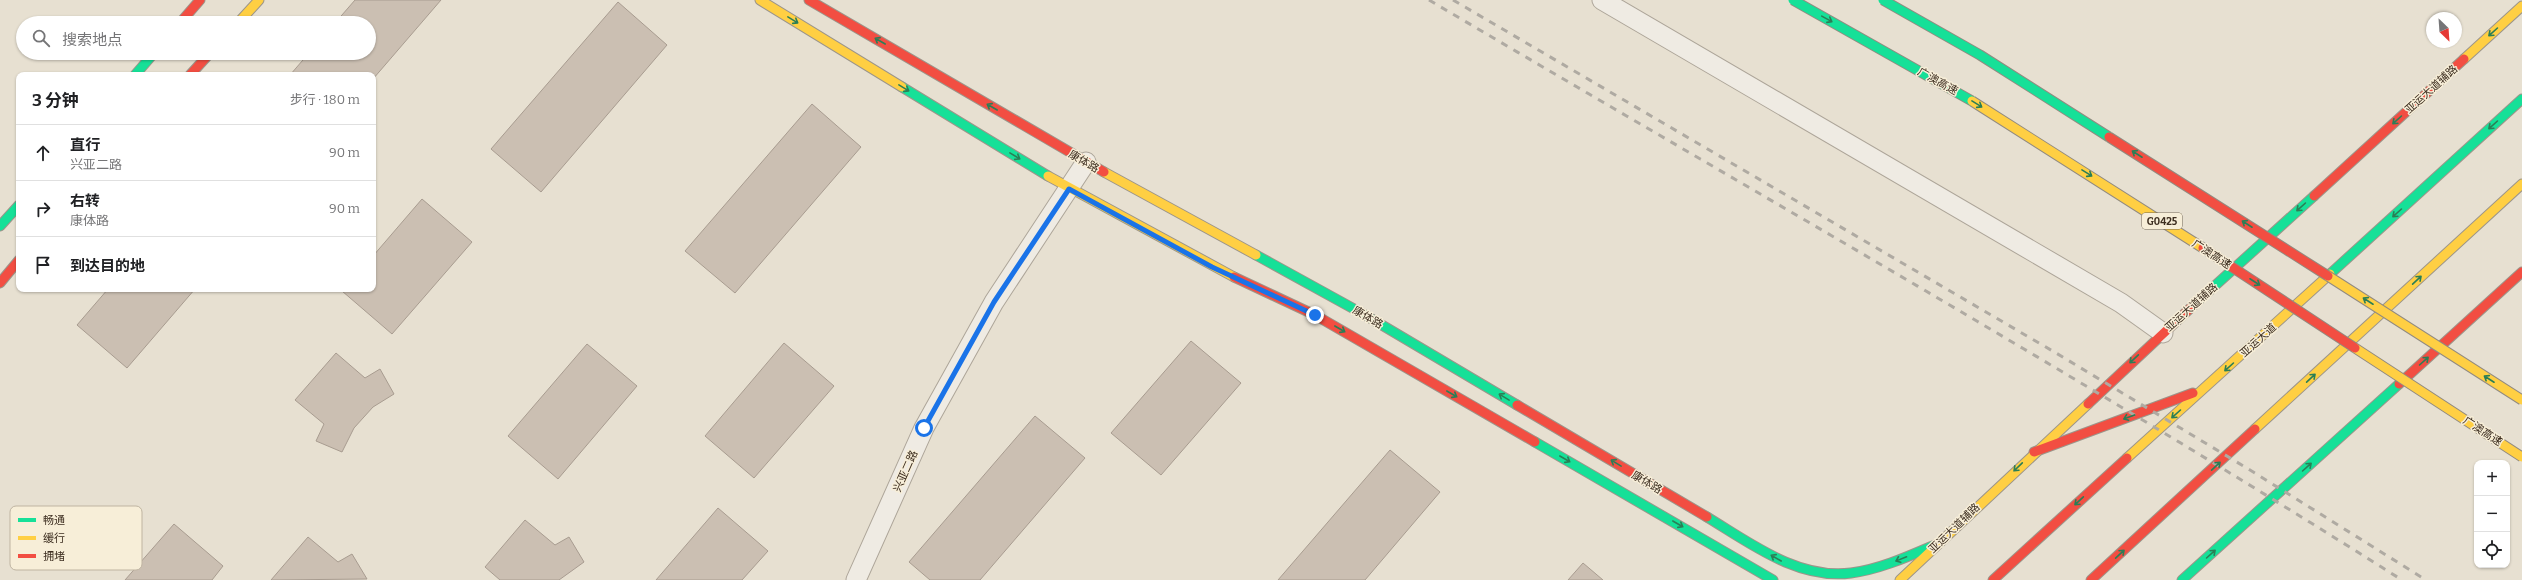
<!DOCTYPE html>
<html lang="zh">
<head>
<meta charset="utf-8">
<style>
  body { margin:0; font-family:Bitter,"Noto Sans SC",serif; background:#f6f6f6; color:#202124 }
  .controls { position:absolute; right:12px; bottom:12px; display:grid; overflow:hidden; border-radius:8px; box-shadow:0 1px 3px #0004 }
  .controls button { width:36px; height:36px; display:grid; place-items:center; padding:0; border:0; border-bottom:1px solid #e0e0e0; background:#fff; color:#202124; font:20px sans-serif }
  .compass { position:absolute; left:2426px; top:12px; width:36px; height:36px; border-radius:50%; background:#fff; box-shadow:0 1px 3px #0004; rotate:155deg }
  .stop { position:absolute; width:12px; height:12px; margin:-9px; border:3px solid #1a73e8; border-radius:50%; background:#fff }
  .stop.end { background:#1a73e8; border-color:#fff; box-shadow:0 1px 4px #0008 }
  .list { margin:0; padding:0; list-style:none }
  h2 { display:flex; justify-content:space-between; align-items:center; height:52px; margin:0; padding:0 16px; font-size:17px }
  h2 small { font-size:13px; font-weight:400; color:#757577 }
  .list li { display:grid; grid-template-columns:26px 1fr auto; gap:12px; align-items:center; box-sizing:border-box; height:56px; padding:0 16px; border-top:1px solid #e0e0e0 }
  .list b { display:block; font-size:15px; white-space:nowrap }
  .list p { margin:0; font-size:13px; white-space:nowrap; color:#757577 }
  .list em { font-size:13px; font-style:normal; color:#757577 }
  .icon { flex:none; width:22px; height:22px; fill:none; stroke:currentColor; stroke-width:2; stroke-linecap:round; stroke-linejoin:round }
  .map { position:relative; flex:none; width:2522px; height:580px; overflow:hidden }
  .search { position:absolute; background:#fff; box-shadow:0 1px 3px #0004; left:16px; top:16px; width:360px; height:44px; display:flex; align-items:center; gap:10px; box-sizing:border-box; padding:0 14px; border-radius:22px; color:#757577; font-size:15px }
  .panel { position:absolute; background:#fff; box-shadow:0 1px 3px #0004; left:16px; top:72px; width:360px; height:220px; border-radius:8px }
  .map>svg:first-child { display:block }
  .building { fill:#cbbfb2; stroke:#a89c90 }
  .lines { fill:none; stroke-linecap:round; stroke-linejoin:round }
  .street-casing { stroke:#ada599; stroke-width:21 }
  .fast-casing { stroke:#9c958a; stroke-width:11 }
  .slow-casing { stroke:#9c958a; stroke-width:11 }
  .jam-casing { stroke:#9c958a; stroke-width:11 }
  .street { stroke:#efebe3; stroke-width:19 }
  .fast { stroke:#16e098; stroke-width:9 }
  .slow { stroke:#ffcf43; stroke-width:9 }
  .jam { stroke:#f24e42; stroke-width:9 }
  .rail { stroke:#afaaa2; stroke-width:3; stroke-dasharray:7 7; stroke-linecap:butt }
  .fast-bridge-casing { stroke:#928b80; stroke-width:11; stroke-linecap:butt }
  .slow-bridge-casing { stroke:#928b80; stroke-width:11; stroke-linecap:butt }
  .jam-bridge-casing { stroke:#928b80; stroke-width:11; stroke-linecap:butt }
  .fast-bridge { stroke:#16e098; stroke-width:9 }
  .slow-bridge { stroke:#ffcf43; stroke-width:9 }
  .jam-bridge { stroke:#f24e42; stroke-width:9 }
  .oneway { stroke:#2b7e56 }
  .route { stroke:#1a73e8; stroke-width:5 }
  .labels { text-anchor:middle; stroke-width:3; stroke-linejoin:round; paint-order:stroke }
  .shield { fill:#f7eed8; stroke:#756857; stroke-width:1 }
  .shield-label { font-size:10px; font-weight:bold; fill:#3d2e20 }
  .street-label { font-size:11px; fill:#3d2e20; stroke:#f7eed8 }
  .key { fill:#f7eed8; stroke:#bfb4a1; stroke-width:1 }
  .key-label { font-size:11px; fill:#3d2e20 }
</style>
</head>
<body>
<div class="map">
<svg width="2522" height="580" viewBox="0 0 2522 580">
  <rect width="100%" height="100%" fill="#e7e0d1"/>
  <path class="building" d="M355 0H441L373 79V75H290L309 53H369V23H335Z
    M618 2 667 45 541 192 491 149Z
    M812 104 861 147 735 293 685 251Z
    M422 199 472 242 392 334 342 291 344 289H373V256Z
    M108 289H195L127 368 77 325Z
    M1191 341 1241 383 1161 475 1111 433Z
    M784 343 834 386 754 478 705 436Z
    M587 344 637 386 558 479 508 436Z
    M336 353 365 378 380 369 394 394 373 407 354 428 342 452 316 441 324 424 295 400Z
    M1035 416 1085 458 980 580H930L909 562Z
    M1390 450 1440 492 1365 580H1278Z
    M718 508 768 551 742 580H656Z
    M525 520 555 545 569 537 584 562 559 580H500L485 567Z
    M174 524 223 566 212 580H125Z
    M308 537 338 562 352 554 367 579 271 580Z
    M1583 563 1603 580H1568Z"/>
  <g class="lines">
    <g class="street-casing">
      <path id="street" d="M1602 0 2121 303 2163 333
        M856 580 924 428 994 302 1086 162"/>
    </g>
    <g class="fast-casing">
      <path id="fast" d="M135 75 154 53
        M902 87 1048 176
        M0 226 19 205
        M1256 255 1365 315 1517 405
        M2330 274 2522 99
        M2198 301 2314 196
        M1535 442 1773 580
        M1707 517C1750 543 1798 580 1851 573 1881 569 1909 556 1937 544
        M2182 580 2399 384"/>
    </g>
    <g class="slow-casing">
      <path id="slow" d="M760 0 902 87
        M238 23 259 0
        M2464 59 2522 6
        M1104 172 1256 255
        M1048 176 1234 277
        M2255 429 2522 184
        M2127 458 2330 274
        M1900 580 2088 404"/>
    </g>
    <g class="jam-casing">
      <path id="jam" d="M809 0 1104 172
        M180 23 200 0
        M190 75 210 53
        M2314 196 2464 59
        M1234 277 1315 315 1535 442
        M0 283 19 260
        M2399 384 2522 272
        M2088 404 2198 301
        M1517 405 1707 517
        M2034 452 2193 393
        M1993 580 2127 458
        M2091 580 2255 429"/>
    </g>
    <use href="#street" class="street"/>
    <use href="#fast" class="fast"/>
    <use href="#slow" class="slow"/>
    <use href="#jam" class="jam"/>
    <path class="rail" d="M1429 0C1754 192 2083 378 2402 580
      M1453 0 2056 353 2250 470 2426 580"/>
    <g class="fast-bridge-casing">
      <path id="fast-bridge" d="M1793 0 1972 101
        M1883 0 1980 55 2109 137"/>
    </g>
    <g class="slow-bridge-casing">
      <path id="slow-bridge" d="M1972 101 2203 248
        M2328 276 2522 400
        M2355 348 2522 457"/>
    </g>
    <g class="jam-bridge-casing">
      <path id="jam-bridge" d="M2109 137 2328 276
        M2203 248 2355 348"/>
    </g>
    <use href="#fast-bridge" class="fast-bridge"/>
    <use href="#slow-bridge" class="slow-bridge"/>
    <use href="#jam-bridge" class="jam-bridge"/>
  </g>
  <defs><path id="oneway-shaft" d="M-6 0H5M1.5-3L5.5 0L1.5 3" fill="none" stroke-width="1.6" stroke-linecap="round" stroke-linejoin="round"/></defs>
  <g class="oneway">
    <use href="#oneway-shaft" transform="translate(1827 19) rotate(29)"/>
    <use href="#oneway-shaft" transform="translate(793 20) rotate(31)"/>
    <use href="#oneway-shaft" transform="translate(2493 32) rotate(138)"/>
    <use href="#oneway-shaft" transform="translate(880 41) rotate(-150)"/>
    <use href="#oneway-shaft" transform="translate(904 88) rotate(31)"/>
    <use href="#oneway-shaft" transform="translate(1977 104) rotate(32)"/>
    <use href="#oneway-shaft" transform="translate(992 107) rotate(-150)"/>
    <use href="#oneway-shaft" transform="translate(2397 120) rotate(138)"/>
    <use href="#oneway-shaft" transform="translate(2493 125) rotate(138)"/>
    <use href="#oneway-shaft" transform="translate(2137 154) rotate(-147)"/>
    <use href="#oneway-shaft" transform="translate(1015 156) rotate(31)"/>
    <use href="#oneway-shaft" transform="translate(2087 173) rotate(32)"/>
    <use href="#oneway-shaft" transform="translate(2301 207) rotate(138)"/>
    <use href="#oneway-shaft" transform="translate(2397 213) rotate(138)"/>
    <use href="#oneway-shaft" transform="translate(2247 224) rotate(-147)"/>
    <use href="#oneway-shaft" transform="translate(2417 280) rotate(-43)"/>
    <use href="#oneway-shaft" transform="translate(2255 282) rotate(33)"/>
    <use href="#oneway-shaft" transform="translate(2368 301) rotate(-147)"/>
    <use href="#oneway-shaft" transform="translate(1340 329) rotate(30)"/>
    <use href="#oneway-shaft" transform="translate(2134 359) rotate(137)"/>
    <use href="#oneway-shaft" transform="translate(2424 361) rotate(-42)"/>
    <use href="#oneway-shaft" transform="translate(2229 367) rotate(138)"/>
    <use href="#oneway-shaft" transform="translate(2311 378) rotate(-43)"/>
    <use href="#oneway-shaft" transform="translate(2489 379) rotate(-147)"/>
    <use href="#oneway-shaft" transform="translate(1452 394) rotate(30)"/>
    <use href="#oneway-shaft" transform="translate(1504 397) rotate(-149)"/>
    <use href="#oneway-shaft" transform="translate(2176 414) rotate(138)"/>
    <use href="#oneway-shaft" transform="translate(2129 417) rotate(160)"/>
    <use href="#oneway-shaft" transform="translate(1565 459) rotate(30)"/>
    <use href="#oneway-shaft" transform="translate(1616 463) rotate(-149)"/>
    <use href="#oneway-shaft" transform="translate(2216 466) rotate(-43)"/>
    <use href="#oneway-shaft" transform="translate(2018 467) rotate(136)"/>
    <use href="#oneway-shaft" transform="translate(2307 467) rotate(-42)"/>
    <use href="#oneway-shaft" transform="translate(2079 501) rotate(137)"/>
    <use href="#oneway-shaft" transform="translate(1678 524) rotate(30)"/>
    <use href="#oneway-shaft" transform="translate(2120 554) rotate(-43)"/>
    <use href="#oneway-shaft" transform="translate(2211 554) rotate(-42)"/>
    <use href="#oneway-shaft" transform="translate(1776 558) rotate(-150)"/>
    <use href="#oneway-shaft" transform="translate(1901 559) rotate(158)"/>
  </g>
  <g class="lines">
    <path class="route" d="M924 428 994 302 1069 189 1212 267 1315 315"/>
  </g>
  <g class="labels">
    <rect class="shield" x="2142" y="213" width="40" height="16" rx="3"/>
    <g class="shield-label">
      <text x="2162" y="225">G0425</text>
    </g>
    <g class="street-label">
      <text transform="translate(1938 81) rotate(29)" y="4">广澳高速</text>
      <text transform="translate(2431 89) rotate(-42)" y="4">亚运大道辅路</text>
      <text transform="translate(1084 161) rotate(30)" y="4">康体路</text>
      <text transform="translate(2212 254) rotate(33)" y="4">广澳高速</text>
      <text transform="translate(2191 307) rotate(-42)" y="4">亚运大道辅路</text>
      <text transform="translate(1368 317) rotate(30)" y="4">康体路</text>
      <text transform="translate(2258 340) rotate(-42)" y="4">亚运大道</text>
      <text transform="translate(2483 431) rotate(33)" y="4">广澳高速</text>
      <text transform="translate(905 471) rotate(-66)" y="4">兴亚二路</text>
      <text transform="translate(1647 482) rotate(31)" y="4">康体路</text>
      <text transform="translate(1954 528) rotate(-44)" y="4">亚运大道辅路</text>
    </g>
  </g>
  <rect x="10" y="506" width="132" height="64" rx="6" class="key"/>
  <rect x="18" y="518" width="18" height="4" fill="#16e098"/>
  <rect x="18" y="536" width="18" height="4" fill="#ffcf43"/>
  <rect x="18" y="554" width="18" height="4" fill="#f24e42"/>
  <g class="key-label">
    <text x="43" y="524">畅通</text>
    <text x="43" y="542">缓行</text>
    <text x="43" y="560">拥堵</text>
  </g>
</svg>
<div class="controls">
<button>+</button>
<button>−</button>
<button><svg class="icon" aria-label="locate" viewBox="0 0 24 24"><circle cx="12" cy="12" r="6"/><path d="M12 2v4M12 18v4M2 12h4M18 12h4"/></svg></button>
</div>
<svg class="compass" viewBox="-18 -18 36 36"><path d="M0-13l5 13h-10z" fill="#e53935"/><path d="M0 13l5-13h-10z" fill="#757577"/></svg>
<div class="stop" style="left:924px;top:428px"></div>
<div class="stop end" style="left:1315px;top:315px"></div>
<div class="search"><svg class="icon" aria-label="search" viewBox="0 0 24 24"><circle cx="10" cy="10" r="6"/><path d="M15 15l6 6"/></svg>搜索地点</div>
<section class="panel">
<h2>3 分钟<small>步行 · 180 m</small></h2>
<ul class="list">
<li><svg class="icon" aria-label="ahead" viewBox="0 0 24 24"><path d="M12 20V5M6 11l6-6 6 6"/></svg><div><b>直行</b><p>兴亚二路</p></div><em>90 m</em></li>
<li><svg class="icon" aria-label="right" viewBox="0 0 24 24"><path d="M7 20v-9h11M14 6l5 5-5 5"/></svg><div><b>右转</b><p>康体路</p></div><em>90 m</em></li>
<li><svg class="icon" aria-label="arrive" viewBox="0 0 24 24"><path d="M6 21V4h12l-3 4 3 4H6"/></svg><div><b>到达目的地</b></div></li>
</ul>
</section>
</div>
</body>
</html>
